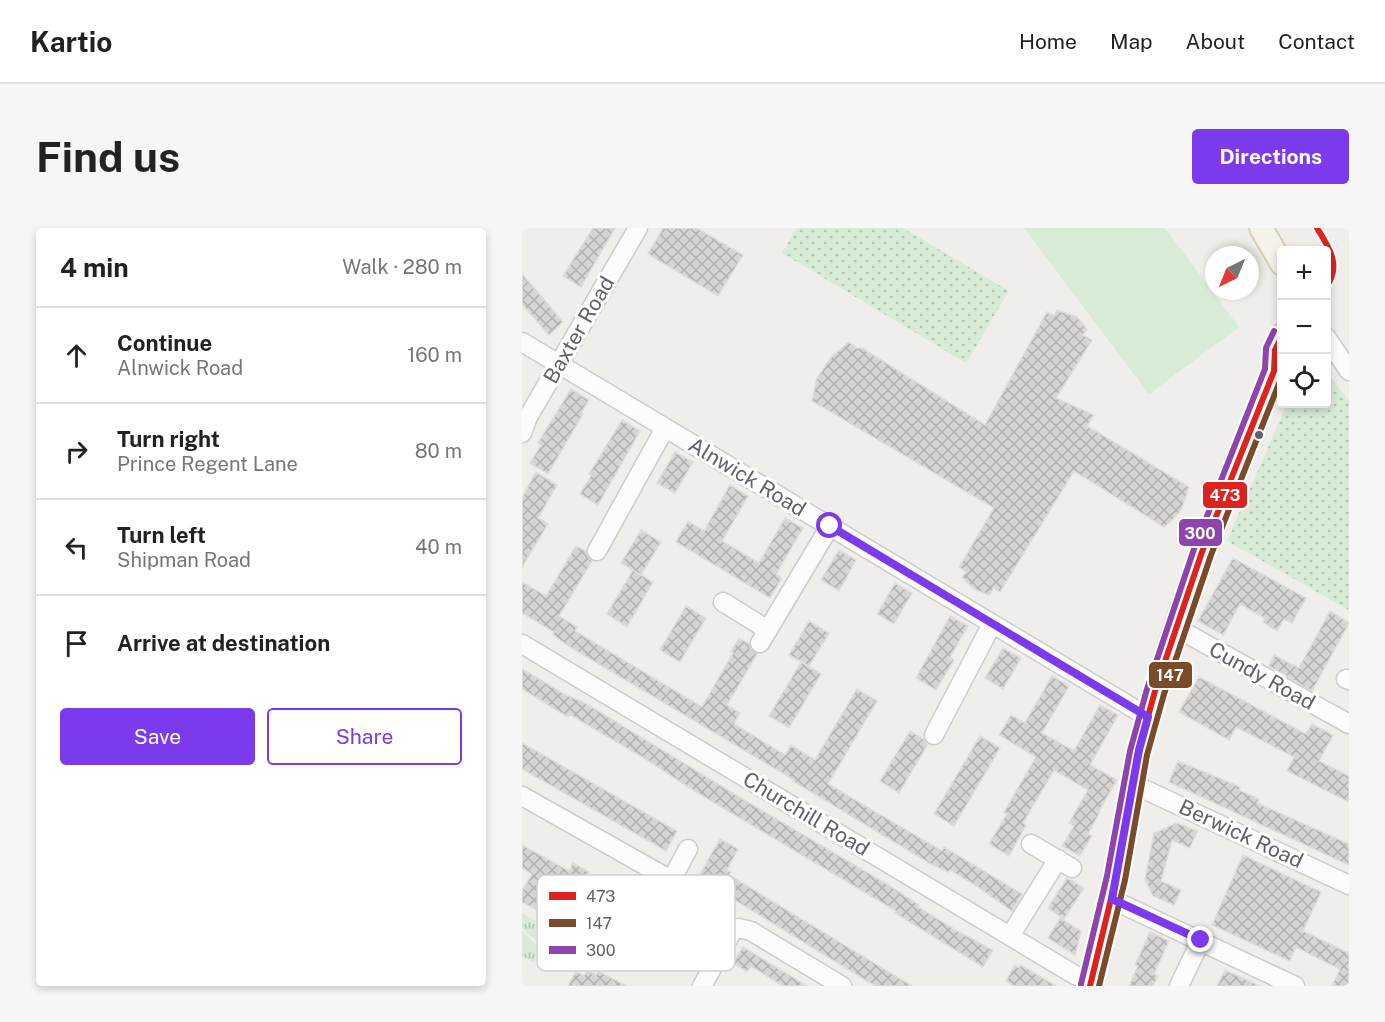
<!DOCTYPE html>
<html lang="en">
<head>
<meta charset="utf-8">
<style>
  body { margin:0; font-family:"Public Sans",sans-serif; background:#f6f6f6; color:#222 }
  .controls { position:absolute; right:18px; top:18px; display:grid; overflow:hidden; border-radius:6px; box-shadow:0 3px 9px #0003 }
  .controls button { width:54px; height:54px; display:grid; place-items:center; padding:0; border:0; border-bottom:2px solid #e0e0e0; background:#fff; color:#222; font:30px sans-serif }
  .compass { position:absolute; left:683px; top:18px; width:54px; height:54px; border-radius:50%; background:#fff; box-shadow:0 3px 9px #0003; rotate:223deg }
  .stop { position:absolute; width:18px; height:18px; margin:-14px; border:4px solid #7c3aed; border-radius:50%; background:#fff }
  .stop.end { background:#7c3aed; border-color:#fff; box-shadow:0 2px 6px #0008 }
  .list { margin:0; padding:0; list-style:none }
  h2 { display:flex; justify-content:space-between; align-items:center; height:78px; margin:0; padding:0 24px; font-size:26px }
  h2 small { font-size:20px; font-weight:400; color:#767676 }
  .list li { display:grid; grid-template-columns:39px 1fr auto; gap:18px; align-items:center; box-sizing:border-box; height:96px; padding:0 24px; border-top:2px solid #e0e0e0 }
  .list b { display:block; font-size:22px; white-space:nowrap }
  .list p { margin:0; font-size:20px; white-space:nowrap; color:#767676 }
  .list em { font-size:20px; font-style:normal; color:#767676 }
  .actions { display:flex; gap:12px; padding:18px 24px }
  .actions a { flex:1; padding:14px 0; border:2px solid #7c3aed; border-radius:6px; text-align:center; font-size:21px; color:#7c3aed }
  .actions .main { background:#7c3aed; color:#fff }
  .icon { flex:none; width:33px; height:33px; fill:none; stroke:currentColor; stroke-width:2; stroke-linecap:round; stroke-linejoin:round }
  .map { position:relative; flex:none; width:827px; height:758px; overflow:hidden; border-radius:6px }
  header { display:flex; align-items:center; gap:36px; box-sizing:border-box; height:84px; padding:0 30px; background:#fff; border-bottom:2px solid #e0e0e0 }
  header strong { font-size:28px }
  nav { display:flex; gap:33px; margin-inline-start:auto; font-size:21px }
  .intro { display:flex; align-items:center; justify-content:space-between; box-sizing:border-box; height:144px; padding:0 36px }
  h1 { margin:0; font-size:42px }
  .button { padding:15px 27px; border-radius:6px; background:#7c3aed; color:#fff; font-size:21px; font-weight:700 }
  main { display:flex; gap:36px; padding:0 36px }
  aside { flex:1; background:#fff; border-radius:6px; box-shadow:0 3px 9px #0003 }
  .map>svg:first-child { display:block }
  .grass { fill:url(#grass-tufts) }
  .park { fill:url(#park-dots) }
  .pitch { fill:#d8ebd6 }
  .building { fill:url(#building-cross-hatch); stroke:#deddd9; stroke-width:1.5 }
  .lines { fill:none; stroke-linecap:round; stroke-linejoin:round }
  .minor-casing { stroke:#cbcccc; stroke-width:21 }
  .major-casing { stroke:#d7ceb8; stroke-width:26 }
  .minor { stroke:#fdfcfc; stroke-width:18 }
  .major { stroke:#f4f2e9; stroke-width:22 }
  .bus-1-casing { stroke:#fff; stroke-width:10 }
  .bus-2-casing { stroke:#fff; stroke-width:10 }
  .bus-3-casing { stroke:#fff; stroke-width:10 }
  .bus-1 { stroke:#dc241f; stroke-width:6 }
  .bus-2 { stroke:#7a4b2a; stroke-width:6 }
  .bus-3 { stroke:#8e44ad; stroke-width:6 }
  .route { stroke:#7c3aed; stroke-width:8 }
  .bus-dot { fill:#5f6368; stroke:#fff; stroke-width:2 }
  .labels { text-anchor:middle; stroke-width:6; stroke-linejoin:round; paint-order:stroke }
  .street-label { font-size:21px; fill:#5f6368; stroke:#fff }
  .key { fill:#fff; stroke:#cfd0d2; stroke-width:1.5 }
  .key-label { font-size:16px; fill:#5f6368 }
  .line-badge { stroke:#fff; stroke-width:2 }
  .badge-label { font-size:16px; text-anchor:middle; font-weight:bold; fill:#fff }
</style>
</head>
<body>
<header>
<strong>Kartio</strong>
<nav><a>Home</a><a>Map</a><a>About</a><a>Contact</a></nav>
</header>
<div class="intro"><h1>Find us</h1><a class="button">Directions</a></div>
<main>
<aside>
<h2>4 min<small>Walk · 280 m</small></h2>
<ul class="list">
<li><svg class="icon" aria-label="ahead" viewBox="0 0 24 24"><path d="M12 20V5M6 11l6-6 6 6"/></svg><div><b>Continue</b><p>Alnwick Road</p></div><em>160 m</em></li>
<li><svg class="icon" aria-label="right" viewBox="0 0 24 24"><path d="M7 20v-9h11M14 6l5 5-5 5"/></svg><div><b>Turn right</b><p>Prince Regent Lane</p></div><em>80 m</em></li>
<li><svg class="icon" aria-label="left" viewBox="0 0 24 24"><path d="M17 20v-9H6M10 6l-5 5 5 5"/></svg><div><b>Turn left</b><p>Shipman Road</p></div><em>40 m</em></li>
<li><svg class="icon" aria-label="arrive" viewBox="0 0 24 24"><path d="M6 21V4h12l-3 4 3 4H6"/></svg><div><b>Arrive at destination</b></div></li>
</ul>
<div class="actions"><a class="main">Save</a><a>Share</a></div>
</aside>
<div class="map">
<svg width="827" height="758" viewBox="0 0 827 758">
  <defs>
    <pattern id="grass-tufts" width="24" height="20" patternUnits="userSpaceOnUse" patternTransform="scale(1.5)"><rect width="24" height="20" fill="#d8ebd6"/><path d="M3 7l-1-3M5 7V3M7 7l1-3M15 17l-1-3M17 17v-4M19 17l1-3" fill="none" stroke="#b2c2b1"/></pattern>
    <pattern id="park-dots" width="8" height="8" patternUnits="userSpaceOnUse" patternTransform="scale(1.5)"><rect width="8" height="8" fill="#d8ebd6"/><path d="M2 2h.1M6 6h.1" fill="none" stroke="#b2c2b1" stroke-width="1.8" stroke-linecap="round"/></pattern>
    <pattern id="building-cross-hatch" width="8" height="8" patternUnits="userSpaceOnUse" patternTransform="scale(1.5)"><rect width="8" height="8" fill="#d6d5d3"/><path d="M0 0l8 8M0 8l8-8" fill="none" stroke="#b1b0af"/></pattern>
  </defs>
  <rect width="100%" height="100%" fill="#efeeea"/>
  <path class="grass" d="M0 685 19 696 26 706 20 718 0 700Z
    M0 703 19 721 12 734 0 728Z"/>
  <path class="park" d="M275 0H381L487 63 444 135 260 25Z
    M805 144 827 173V382L705 313 765 176H804Z"/>
  <path class="pitch" d="M502 0H643L717 99 627 166Z"/>
  <path class="building" d="M71 0H93L59 59 41 48Z
    M141 0H175L221 27 196 68 126 26Z
    M0 46 41 94 27 107 0 76Z
    M535 82 555 89 565 101 561 107 570 112 534 170 572 187 565 198 667 259 665 266 659 282 651 291 642 299 552 243 478 364 472 360 467 367 452 361 440 349 444 344 437 339 472 280 290 173 295 150 310 128 327 114 335 120H340L463 197 525 84 532 88Z
    M49 161 67 172 59 185 61 186 26 246 8 235 19 217 16 215Z
    M100 192 118 203 76 277 58 266 69 248 67 246Z
    M153 224 171 234 153 265 135 255Z
    M14 244 35 257 16 290 26 296 0 339V270Z
    M208 257 226 268 200 313 237 335 263 290 281 300 254 346 260 350 248 370 154 314 166 293 182 303Z
    M119 302 139 314 119 347 112 343 131 354 105 399 85 386 111 342 99 335Z
    M54 318 64 323 66 329 70 333 37 388 55 399 53 403 180 479 211 425 209 424 217 410 227 416 229 421 235 426 205 477 218 485 212 496 263 527 269 517 293 532 335 461 355 473 306 556 420 623 422 619 500 666 490 683 453 657 428 642 426 644 407 635 271 553 272 552 48 419 31 407 32 404 0 385V354L24 368Z
    M317 322 334 332 317 363 299 352Z
    M711 330 784 370 770 395 762 391 755 403 741 394 743 390 718 376 701 407 676 393Z
    M373 355 390 365 372 396 355 386Z
    M164 378 184 390 158 434 138 422Z
    M808 383 827 395 790 463 747 438 752 427 777 440Z
    M428 388 446 398 428 429 432 432 414 462 394 450Z
    M287 393 307 405 287 438 267 427Z
    M481 420 499 430 481 461 463 450Z
    M279 434 299 446 267 500 247 488Z
    M0 441 42 466 63 475 219 570 368 658 397 677 396 679 437 704 471 722 461 739 373 685 374 683 359 674 174 564 122 530 47 486 46 489 0 461Z
    M530 448 547 458 520 505 552 523 578 477 596 487 568 537 595 552 577 583 578 584 566 606 570 608 558 628 540 618 552 598 547 595 566 562 532 542 501 595 504 597 487 628 467 616 485 586 482 584 514 529 477 507 489 487 503 495Z
    M677 449 784 506 790 496 811 507 797 533 827 548V574L765 543 772 529 714 499 707 512 657 484Z
    M388 503 402 511 406 516 377 565 358 553Z
    M458 508 478 520 432 598 412 586Z
    M0 515 155 603 144 623 0 541Z
    M656 533 718 559 717 562 737 571 735 575 827 616V637L647 554Z
    M655 595 675 603 668 620 650 612 639 653 659 662 652 677 631 668 623 651 632 605Z
    M198 611 216 621 205 642 209 644 207 647 390 758H353L198 663 169 715 175 718 161 742 141 730 142 728 105 707 104 709 62 683 51 702 0 674V663L10 646 0 640V617L47 643 51 635 67 644 62 653 146 702Z
    M721 627 799 664 781 703 826 725 827 723V758H810L818 741 774 719 768 733 690 697Z
    M545 650 562 660 542 691 526 680Z
    M538 690 559 703 553 727 526 710Z
    M628 704 647 713 632 746 636 748 631 758H607L616 738 613 737Z
    M221 719 285 758H261L229 738 225 744 211 735Z
    M493 737 497 740 499 737 534 758H492L484 753Z
    M65 742 74 747 76 743 105 758H46L54 743 62 748Z
    M703 742 738 758H695Z"/>
  <g class="lines">
    <g class="minor-casing">
      <path id="minor" d="M804 109 827 143
        M0 114 626 489
        M0 205 6 189 116 0
        M75 323 143 200
        M201 374 246 402
        M653 399 827 496
        M238 415 308 298
        M0 416 553 747 569 754
        M824 451 827 452
        M412 507 470 396
        M611 556 827 657
        M0 568 149 652
        M509 616 550 640
        M589 671 773 758
        M138 673 166 621
        M488 708 536 631
        M180 758 210 704 216 700 229 703 320 758
        M657 758 679 712"/>
    </g>
    <g class="major-casing">
      <path id="major" d="M739 0 760 36
        M568 758C579 717 589 676 597 634 605 593 610 551 620 510 654 384 703 263 752 143L753 122 760 107"/>
    </g>
    <use href="#minor" class="minor"/>
    <use href="#major" class="major"/>
    <g class="bus-1-casing">
      <path id="bus-1" d="M795 0C807 19 820 38 804 59
        M568 758 594 650 616 525 633 463 680 324 752 143 753 122 760 108"/>
    </g>
    <g class="bus-2-casing">
      <path id="bus-2" d="M577 758 603 652 625 527 642 466 689 327 760 148"/>
    </g>
    <g class="bus-3-casing">
      <path id="bus-3" d="M559 756 585 648 608 523 625 461 672 321 743 141 744 120 752 103"/>
    </g>
    <use href="#bus-1" class="bus-1"/>
    <use href="#bus-2" class="bus-2"/>
    <use href="#bus-3" class="bus-3"/>
  </g>
  <g class="lines">
    <path class="route" d="M308 298 626 489 617 522 590 671 679 712"/>
  </g>
  <circle class="bus-dot" cx="737" cy="207" r="5"/>
  <g class="labels">
    <g class="street-label">
      <text transform="translate(57 102) rotate(-60)" y="7">Baxter Road</text>
      <text transform="translate(225 249) rotate(31)" y="7">Alnwick Road</text>
      <text transform="translate(740 448) rotate(29)" y="7">Cundy Road</text>
      <text transform="translate(284 586) rotate(31)" y="7">Churchill Road</text>
      <text transform="translate(719 606) rotate(25)" y="7">Berwick Road</text>
    </g>
  </g>
  <rect x="15" y="647" width="198" height="96" rx="9" class="key"/>
  <rect x="27" y="664" width="27" height="8" fill="#dc241f"/>
  <rect x="27" y="691" width="27" height="8" fill="#7a4b2a"/>
  <rect x="27" y="718" width="27" height="8" fill="#8e44ad"/>
  <g class="key-label">
    <text x="64" y="674">473</text>
    <text x="64" y="701">147</text>
    <text x="64" y="728">300</text>
  </g>
  <g class="line-badge">
    <rect x="680" y="253" width="46" height="28" rx="6" fill="#dc241f"/>
    <rect x="656" y="290" width="45" height="29" rx="6" fill="#8e44ad"/>
    <rect x="626" y="433" width="45" height="28" rx="6" fill="#7a4b2a"/>
  </g>
  <g class="badge-label">
    <text x="703" y="273">473</text>
    <text x="678" y="311">300</text>
    <text x="648" y="453">147</text>
  </g>
</svg>
<div class="controls">
<button>+</button>
<button>−</button>
<button><svg class="icon" aria-label="locate" viewBox="0 0 24 24"><circle cx="12" cy="12" r="6"/><path d="M12 2v4M12 18v4M2 12h4M18 12h4"/></svg></button>
</div>
<svg class="compass" viewBox="-18 -18 36 36"><path d="M0-13l5 13h-10z" fill="#e53935"/><path d="M0 13l5-13h-10z" fill="#767676"/></svg>
<div class="stop" style="left:308px;top:298px"></div>
<div class="stop end" style="left:679px;top:712px"></div>
</div>
</main>
</body>
</html>
